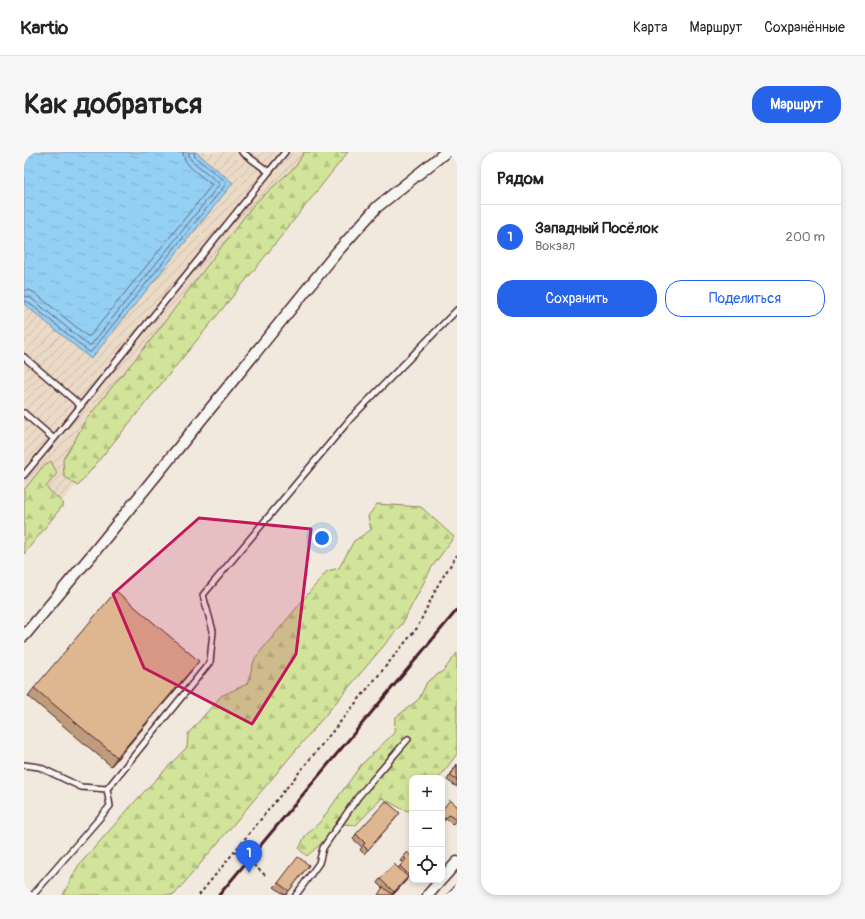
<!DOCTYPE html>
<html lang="ru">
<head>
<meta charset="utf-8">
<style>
  body { margin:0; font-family:Pangolin,sans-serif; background:#f6f6f6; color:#222 }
  .controls { position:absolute; right:12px; bottom:12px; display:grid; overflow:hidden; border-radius:8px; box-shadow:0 2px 6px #0003 }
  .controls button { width:36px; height:36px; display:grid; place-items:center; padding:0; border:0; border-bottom:1px solid #e0e0e0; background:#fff; color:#222; font:20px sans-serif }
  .you { position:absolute; left:298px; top:386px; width:14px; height:14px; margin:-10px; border:3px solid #fff; border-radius:50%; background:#1a73e8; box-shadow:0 0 0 6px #1a73e833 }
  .badge { display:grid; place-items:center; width:26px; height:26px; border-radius:50%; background:#2563eb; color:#fff; font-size:13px; font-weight:700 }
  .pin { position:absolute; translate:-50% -33px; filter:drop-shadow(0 1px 2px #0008) }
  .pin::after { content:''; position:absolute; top:21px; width:14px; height:12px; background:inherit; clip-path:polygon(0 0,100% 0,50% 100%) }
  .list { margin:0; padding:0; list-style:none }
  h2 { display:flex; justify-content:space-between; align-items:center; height:52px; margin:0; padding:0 16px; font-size:17px }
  h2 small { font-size:13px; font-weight:400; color:#767676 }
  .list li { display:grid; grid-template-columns:26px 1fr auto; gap:12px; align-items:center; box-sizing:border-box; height:64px; padding:0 16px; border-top:1px solid #e0e0e0 }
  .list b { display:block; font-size:15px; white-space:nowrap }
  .list p { margin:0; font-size:13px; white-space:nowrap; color:#767676 }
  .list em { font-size:13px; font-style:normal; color:#767676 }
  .actions { display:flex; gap:8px; padding:12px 16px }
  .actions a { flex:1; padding:9px 0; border:1px solid #2563eb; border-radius:16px; text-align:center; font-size:14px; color:#2563eb }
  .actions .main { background:#2563eb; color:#fff }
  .icon { flex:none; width:22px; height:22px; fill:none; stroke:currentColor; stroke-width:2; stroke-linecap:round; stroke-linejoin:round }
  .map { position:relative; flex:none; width:433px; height:743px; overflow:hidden; border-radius:16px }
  header { display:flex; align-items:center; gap:24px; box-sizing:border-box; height:56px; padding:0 20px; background:#fff; border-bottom:1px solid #e0e0e0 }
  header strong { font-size:19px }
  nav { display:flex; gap:22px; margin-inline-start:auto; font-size:14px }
  .intro { display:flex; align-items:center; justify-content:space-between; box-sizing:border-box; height:96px; padding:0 24px }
  h1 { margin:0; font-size:28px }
  .button { padding:10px 18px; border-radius:16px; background:#2563eb; color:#fff; font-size:14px; font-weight:700 }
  main { display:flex; gap:24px; padding:0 24px }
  aside { flex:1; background:#fff; border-radius:16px; box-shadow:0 2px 6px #0003 }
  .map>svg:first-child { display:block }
  .industrial { fill:url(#industrial-furrows) }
  .forest { fill:url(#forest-firs); stroke:#8e8262 }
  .water { fill:url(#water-ripples); stroke:#7689a4 }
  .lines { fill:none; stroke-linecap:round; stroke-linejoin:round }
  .shore { stroke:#68657b; stroke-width:1 }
  .lane-casing { stroke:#4a1f2b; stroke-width:8 }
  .street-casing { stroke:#4a1f2b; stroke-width:13 }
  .path { stroke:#4a1f2b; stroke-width:2; stroke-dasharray:3 3; stroke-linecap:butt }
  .lane { stroke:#f6f6f2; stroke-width:5 }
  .street { stroke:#f6f6f2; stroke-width:10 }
  .rail { stroke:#4a1f2b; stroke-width:3 }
  .wall { fill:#bf9d7b; stroke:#4a1f2b }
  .shaded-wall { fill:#9b7f64; stroke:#4a1f2b }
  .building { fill:#deb68f; stroke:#4a1f2b }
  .marked { fill:#c2185b; fill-opacity:0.2; stroke:#c2185b; stroke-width:3; stroke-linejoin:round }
</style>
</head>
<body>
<header>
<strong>Kartio</strong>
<nav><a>Карта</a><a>Маршрут</a><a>Сохранённые</a></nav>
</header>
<div class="intro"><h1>Как добраться</h1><a class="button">Маршрут</a></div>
<main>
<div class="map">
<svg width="433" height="743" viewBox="0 0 433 743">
  <defs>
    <pattern id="industrial-furrows" width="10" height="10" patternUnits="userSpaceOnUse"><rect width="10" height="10" fill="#ebdac6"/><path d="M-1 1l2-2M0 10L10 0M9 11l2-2" fill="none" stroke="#cbbbaa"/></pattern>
    <pattern id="forest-firs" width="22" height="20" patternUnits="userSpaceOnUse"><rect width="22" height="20" fill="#d1e499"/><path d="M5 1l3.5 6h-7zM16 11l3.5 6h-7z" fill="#b5c384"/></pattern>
    <pattern id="water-ripples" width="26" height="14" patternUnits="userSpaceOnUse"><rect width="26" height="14" fill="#94cff4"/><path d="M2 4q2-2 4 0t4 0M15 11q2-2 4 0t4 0" fill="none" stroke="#81b1d1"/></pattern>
  </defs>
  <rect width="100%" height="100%" fill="#f1e9de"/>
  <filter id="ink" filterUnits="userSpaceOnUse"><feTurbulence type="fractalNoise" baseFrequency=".025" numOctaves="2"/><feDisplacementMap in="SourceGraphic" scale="8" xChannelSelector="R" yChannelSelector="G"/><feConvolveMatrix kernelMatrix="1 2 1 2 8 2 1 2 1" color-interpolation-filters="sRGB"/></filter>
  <g filter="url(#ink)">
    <path class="industrial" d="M0 0H324L101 272 0 397Z"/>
    <path class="forest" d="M280 0H324L235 112 54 334 40 324 39 307 51 288 61 269 88 235 126 189 230 52 272 14Z
      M27 309 33 321 22 335 40 352 0 402V338L19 314Z
      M353 352 397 355 430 385 408 415 378 472 150 743H39L54 714 116 644 163 595 164 582 197 544 223 532 231 506 303 419 315 416 330 389 347 378 344 364Z
      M433 501V602L415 626H388V660L378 657 358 646 332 673 319 672 283 704 275 697 281 684 296 670 337 613 370 581 371 566 395 547 403 530 420 518Z"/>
    <path class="water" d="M0 0H172L209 31 67 207 0 152Z"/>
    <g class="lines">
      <path class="shore" d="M0 138H5L11 141 63 184H66L187 34V32C177 23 159 14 159 0
        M0 144 7 146 64 193H67L195 33V31L167 8 165 4V0
        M0 149 4 150 65 200H67L202 32V30L171 5 170 0"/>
      <g class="lane-casing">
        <path id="lane" d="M218 0 245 20
          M0 205 57 254
          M0 261 30 287
          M0 323 30 287 261 0
          M0 613 15 615 57 635 83 637
          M9 743 86 654 83 637 186 510 189 479 179 443 327 266 433 158
          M272 743 295 711 299 696 334 645 384 587"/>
      </g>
      <g class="street-casing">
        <path id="street" d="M0 484 71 399 313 100 353 55 422 0
          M418 727 433 710
          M404 743 417 728"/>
      </g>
      <path class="path" d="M210 700 218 703 241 723
        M175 743 393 476 415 431 433 403"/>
      <use href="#lane" class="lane"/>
      <use href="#street" class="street"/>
      <path class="rail" d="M195 743 433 458"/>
    </g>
    <path class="wall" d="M169 517 87 614 4 544 10 536Z
      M433 612V635L423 628Z
      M418 658 433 667 428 673 422 667 418 671Z
      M373 665 340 702 336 698 338 695 329 687 332 682Z
      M383 700 388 720 384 725 381 730 369 743 359 737 353 731 356 727 374 716 379 711 376 709Z
      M285 713 262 743H261L250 735 254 731Z"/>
    <path class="shaded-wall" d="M175 509 169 517 87 614 93 605Z
      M384 725 381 730 368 743 370 740Z"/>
    <path class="building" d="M92 439 175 509 93 605 10 536Z
      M433 613V628L426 624Z
      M426 648 433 654V666L432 668 425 663 421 667 418 664V658Z
      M362 649 376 661 344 698 339 693 341 691 332 682Z
      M383 700 388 705V719L385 723 376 714 382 707 379 704Z
      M274 705 285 713 265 739 254 731Z
      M370 712 384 725 370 740 356 727Z
      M433 731V743H423Z
      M359 735 369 743H354Z"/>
  </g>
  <path class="marked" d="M175 366 287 377 272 502 228 572 120 516 89 442Z"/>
</svg>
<div class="controls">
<button>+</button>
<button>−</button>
<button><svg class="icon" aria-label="locate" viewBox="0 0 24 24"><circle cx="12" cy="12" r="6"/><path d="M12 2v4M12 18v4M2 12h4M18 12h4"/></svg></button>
</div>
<div class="you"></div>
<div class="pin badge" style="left:225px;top:721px">1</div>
</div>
<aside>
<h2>Рядом<small></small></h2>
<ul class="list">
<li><span class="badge">1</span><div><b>Западный Посёлок</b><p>Вокзал</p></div><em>200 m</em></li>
</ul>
<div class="actions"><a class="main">Сохранить</a><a>Поделиться</a></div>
</aside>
</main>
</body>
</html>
